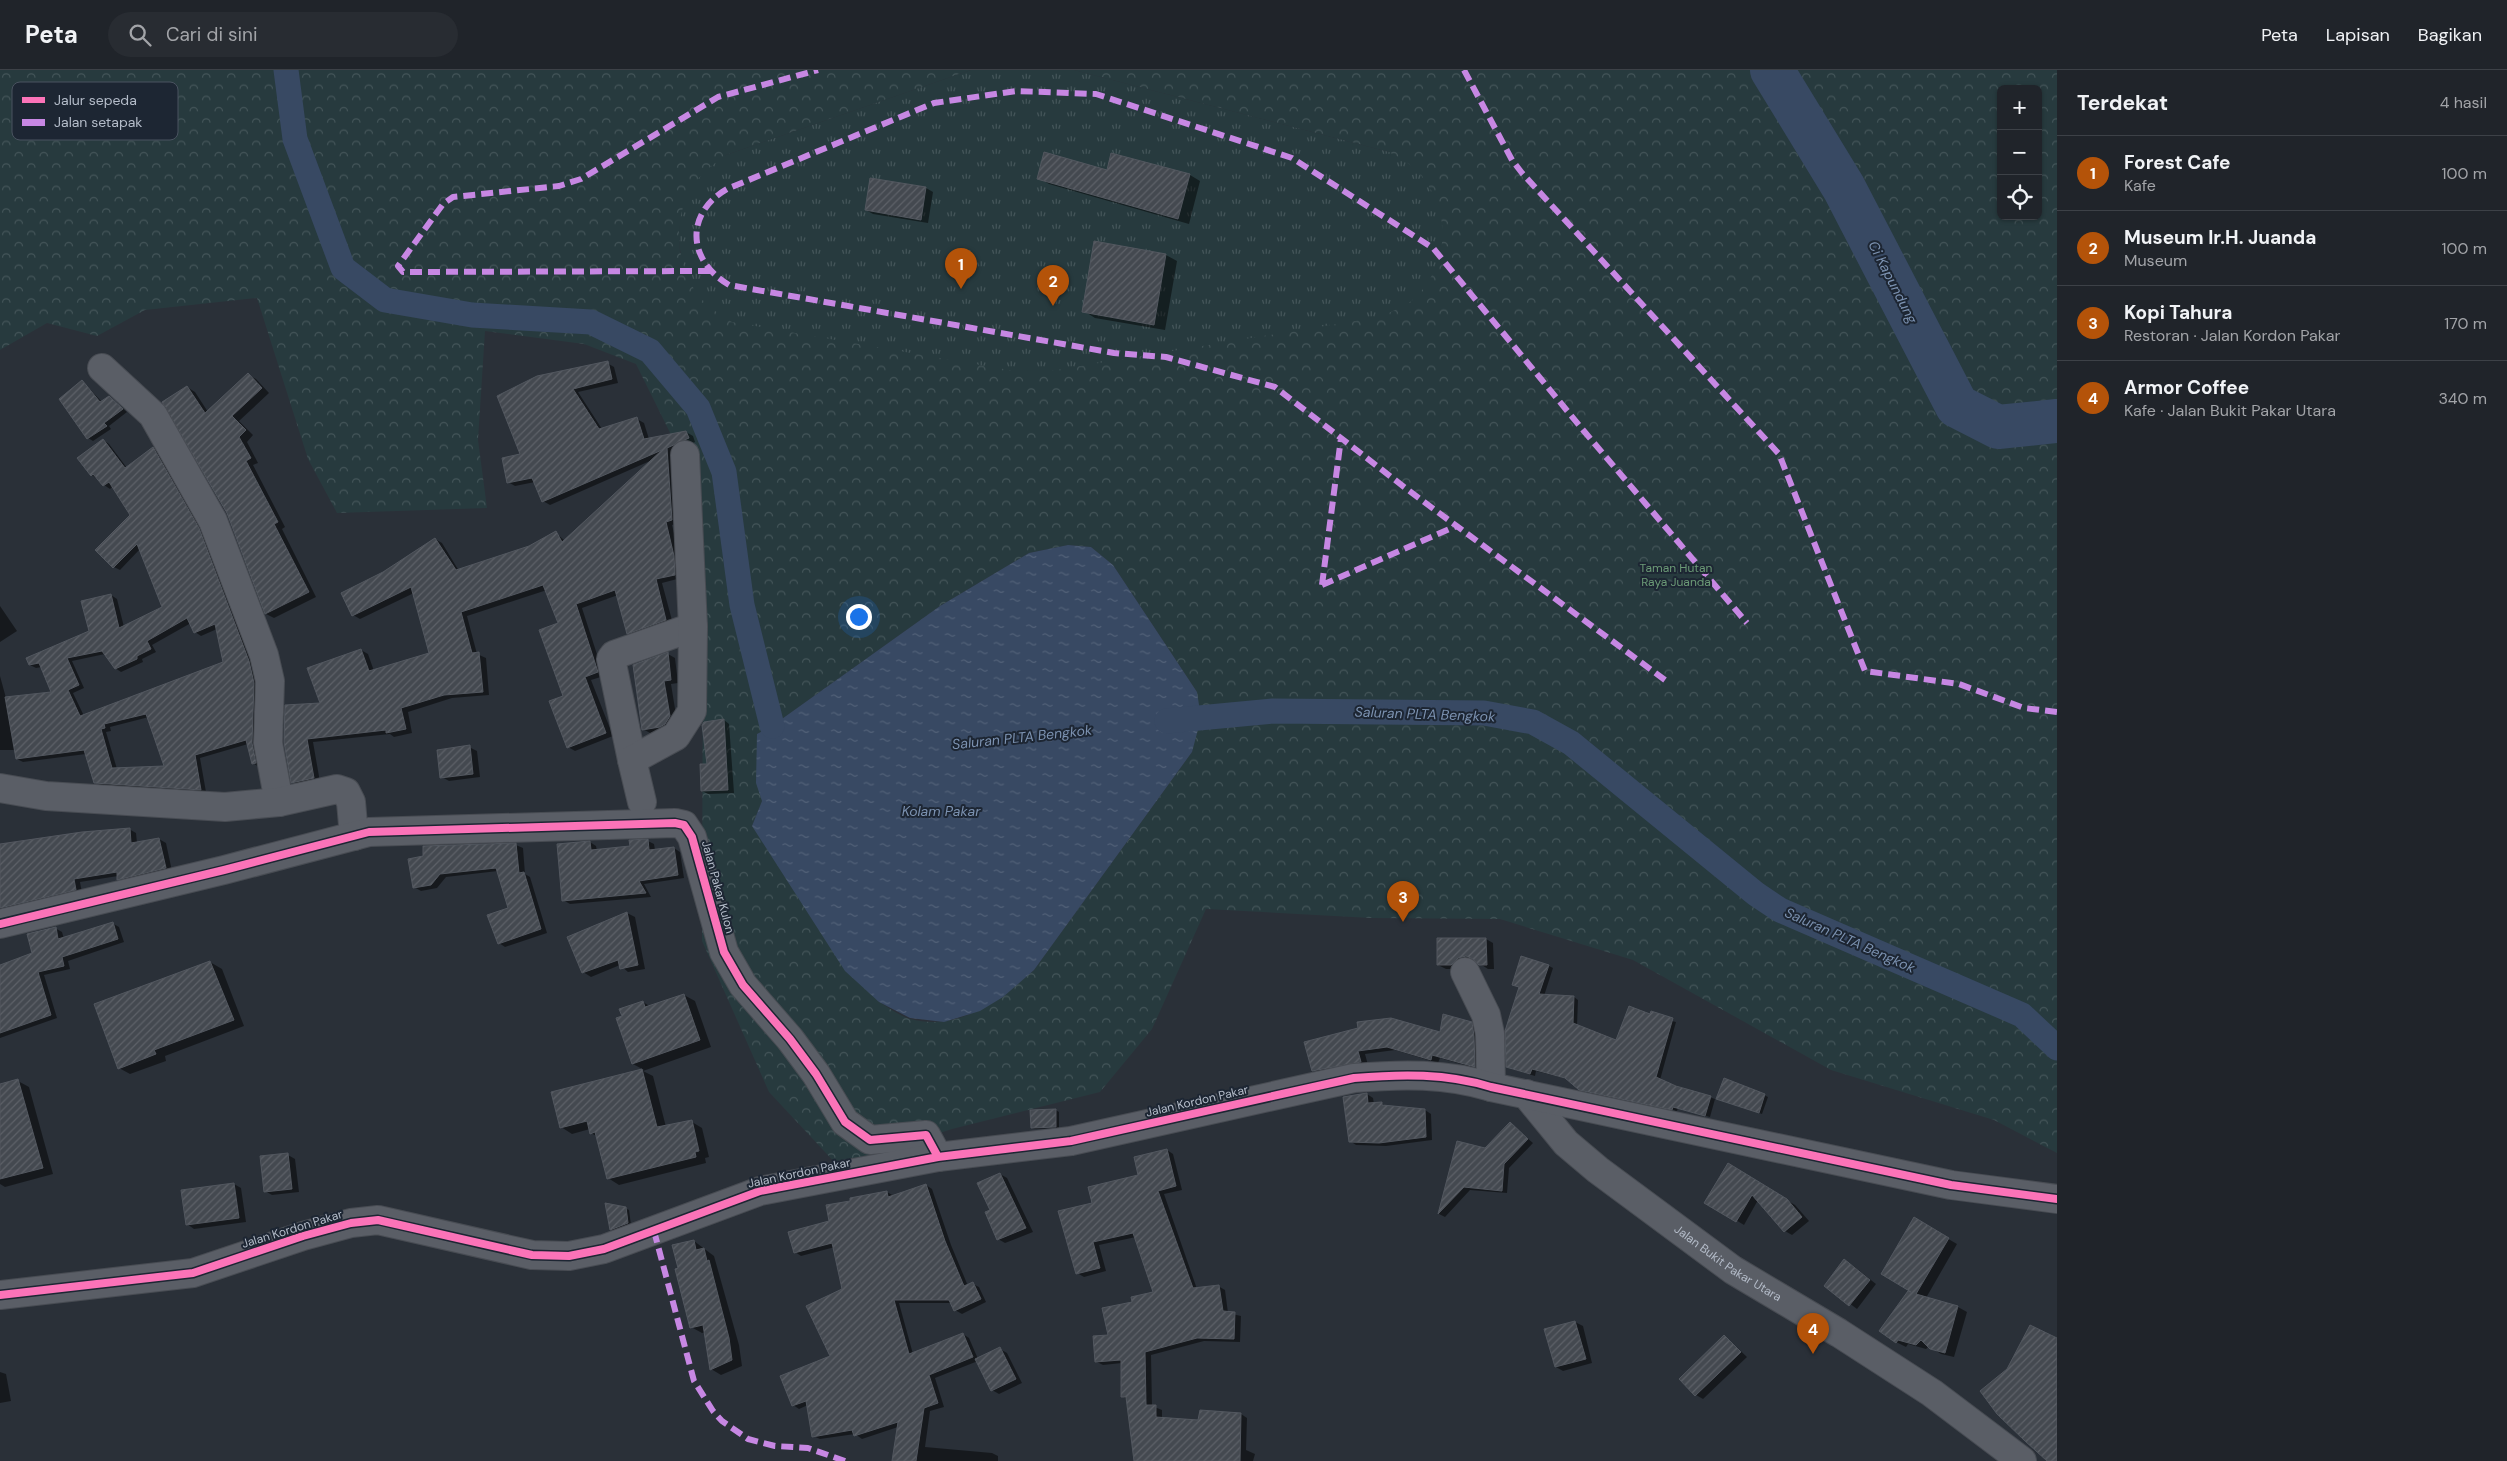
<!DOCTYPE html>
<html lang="id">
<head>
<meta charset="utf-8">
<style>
  body { margin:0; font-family:"DM Sans",sans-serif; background:#282c32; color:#f1f3f6 }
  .controls { position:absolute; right:15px; top:15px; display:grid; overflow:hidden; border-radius:8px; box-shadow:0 1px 4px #0004 }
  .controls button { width:45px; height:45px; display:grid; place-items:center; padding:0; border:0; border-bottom:1px solid #3d4147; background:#20242a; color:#f1f3f6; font:25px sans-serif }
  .you { position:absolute; left:858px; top:546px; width:18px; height:18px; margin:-12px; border:4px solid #fff; border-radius:50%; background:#1a73e8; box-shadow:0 0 0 8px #1a73e833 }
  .badge { display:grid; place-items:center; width:32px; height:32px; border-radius:50%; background:#b45309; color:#fff; font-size:16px; font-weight:700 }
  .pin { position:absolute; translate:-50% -41px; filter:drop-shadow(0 1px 2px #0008) }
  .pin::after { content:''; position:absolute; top:26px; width:18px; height:15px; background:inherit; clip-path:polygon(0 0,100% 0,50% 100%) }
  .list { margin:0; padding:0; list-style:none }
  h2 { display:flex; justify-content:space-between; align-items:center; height:65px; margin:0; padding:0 20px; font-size:21px }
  h2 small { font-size:16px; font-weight:400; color:#a2a4a8 }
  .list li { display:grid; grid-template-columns:32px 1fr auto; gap:15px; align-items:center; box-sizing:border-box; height:75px; padding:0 20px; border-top:1px solid #3d4147 }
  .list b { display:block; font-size:19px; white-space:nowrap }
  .list p { margin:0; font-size:16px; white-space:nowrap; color:#a2a4a8 }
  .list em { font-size:16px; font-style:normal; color:#a2a4a8 }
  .icon { flex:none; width:28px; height:28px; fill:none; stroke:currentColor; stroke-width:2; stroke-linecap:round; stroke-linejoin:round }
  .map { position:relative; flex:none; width:2057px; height:1391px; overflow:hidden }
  header { display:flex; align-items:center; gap:30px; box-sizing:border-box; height:70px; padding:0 25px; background:#20242a; border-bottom:1px solid #3d4147 }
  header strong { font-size:24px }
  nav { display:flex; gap:28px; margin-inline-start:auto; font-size:18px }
  .search { width:350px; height:45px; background:#282c32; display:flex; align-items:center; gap:12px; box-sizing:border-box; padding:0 18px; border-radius:28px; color:#a2a4a8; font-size:19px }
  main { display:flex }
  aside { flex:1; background:#20242a }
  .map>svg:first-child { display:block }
  .forest { fill:url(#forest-crowns); fill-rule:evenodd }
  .park { fill:url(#park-tufts) }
  .water { fill:url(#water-ripples) }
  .shadow { fill:#0007; fill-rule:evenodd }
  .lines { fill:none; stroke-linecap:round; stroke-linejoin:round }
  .canal { stroke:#384963; stroke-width:25 }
  .river { stroke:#384963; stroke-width:44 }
  .building { fill:url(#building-hatch); stroke:#52575f; fill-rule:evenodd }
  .minor-casing { stroke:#484c53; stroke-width:30 }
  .minor { stroke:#5a5e66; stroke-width:28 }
  .quiet { stroke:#c787e3; stroke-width:6; stroke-dasharray:12 6; stroke-linecap:butt }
  .cycleway-casing { stroke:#1d2633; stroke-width:11 }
  .cycleway { stroke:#fb73b8; stroke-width:8 }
  .labels { text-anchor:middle; stroke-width:4; stroke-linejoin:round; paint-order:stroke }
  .park-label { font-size:12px; fill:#6b9a76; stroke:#1d2633 }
  .street-label { font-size:12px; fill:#b4bcc9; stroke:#1d2633 }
  .water-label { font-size:14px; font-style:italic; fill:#7c92b1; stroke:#1d2633 }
  .key { fill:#1d2633; stroke:#4a5360; stroke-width:1 }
  .key-label { font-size:14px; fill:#b4bcc9 }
</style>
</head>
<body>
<header>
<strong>Peta</strong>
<div class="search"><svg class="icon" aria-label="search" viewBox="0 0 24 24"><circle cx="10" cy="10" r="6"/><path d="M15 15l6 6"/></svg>Cari di sini</div>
<nav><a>Peta</a><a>Lapisan</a><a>Bagikan</a></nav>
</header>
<main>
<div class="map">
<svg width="2057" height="1391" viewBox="0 0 2057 1391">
  <defs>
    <pattern id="forest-crowns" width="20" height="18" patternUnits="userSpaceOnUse" patternTransform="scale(1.25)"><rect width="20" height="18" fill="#273a3e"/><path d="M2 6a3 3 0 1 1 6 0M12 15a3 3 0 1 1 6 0" fill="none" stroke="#445559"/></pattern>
    <pattern id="park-tufts" width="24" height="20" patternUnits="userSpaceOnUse" patternTransform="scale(1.25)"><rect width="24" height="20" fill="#273a3e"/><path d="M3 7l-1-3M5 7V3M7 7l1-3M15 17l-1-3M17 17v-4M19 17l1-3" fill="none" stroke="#445559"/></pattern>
    <pattern id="water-ripples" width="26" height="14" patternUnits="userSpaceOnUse" patternTransform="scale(1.25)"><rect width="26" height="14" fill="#384963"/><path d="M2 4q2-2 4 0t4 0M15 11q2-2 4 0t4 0" fill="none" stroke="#526178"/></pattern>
    <pattern id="building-hatch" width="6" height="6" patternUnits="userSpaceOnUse" patternTransform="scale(1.25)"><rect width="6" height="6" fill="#444950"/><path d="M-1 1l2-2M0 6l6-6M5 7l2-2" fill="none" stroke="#5d6168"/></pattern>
  </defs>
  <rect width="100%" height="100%" fill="#2a3038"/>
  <path class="forest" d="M0 0H971L726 85 684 136 679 160 680 183 1389 82 1074 0H2057V1083L1994 1050 1831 1000 1633 890 1500 849 1371 848 1206 839 1152 959 1100 1022 952 1059 838 1096 769 1022 702 871 703 521 688 399 636 294 584 274 485 261 478 370 487 438 337 443 308 389 257 228 145 240 97 266 47 253 0 280ZM2001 19H2038V146H2001ZM1068 475 1091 477 1113 495 1197 622 1192 682 1034 900C999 930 960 962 910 949 900 946 889 938 879 932L752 756 762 731 757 664 772 656 940 536 1029 483Z"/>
  <path class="park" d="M971 0H1074L1389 82C1397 87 1408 92 1415 99 1450 134 1452 186 1419 224 1409 235 1393 241 1379 247L1032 304 732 252C719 244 705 235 696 222 676 192 672 148 693 116 701 103 714 94 726 85Z"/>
  <path class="water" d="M1068 475 1091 477 1113 495 1197 622 1201 648 1192 682 1034 900 1003 927 980 941 944 952 910 948 879 932 845 901 752 756 762 731 756 713 757 664 772 656 940 536 1029 483Z"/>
  <path class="shadow" d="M1112 84 1190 105 1200 111 1189 154 1049 114 1039 108 1108 101Z
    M926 118 933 122 928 153 873 144 866 140Z
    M1166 185 1177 191 1165 260 1095 248 1084 241Z
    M607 293 614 297 618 313 578 322 602 359 637 349 644 353 649 369 686 362 693 366 695 372 673 381 679 453 672 455 681 491V508L662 513 673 554 635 567 629 563 618 525 582 538 604 606 591 610 613 666 575 681 568 677 559 554 547 520 467 546 477 584 486 588 489 625 452 628 408 642 412 663 394 667 390 664 313 672 320 712 299 716 293 712 286 637 322 635 361 580 368 584 374 601 430 584 414 523 360 549 353 545 384 503 435 469 442 473 459 501 529 477 556 463 565 471 650 391 550 435 543 431 535 412 515 416 508 412 522 385 498 327Z
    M248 305 256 309 269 323 239 351 253 365 247 372 258 393 253 395 285 457 282 459 316 527 274 548 266 544 228 443 187 317 195 322 208 342Z
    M83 312 102 332 109 327 127 342 109 356 111 359 93 371 88 368Z
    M103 370 109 374 127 398 153 379 159 382 205 462 255 595 260 617 259 697 253 693 248 674 200 688 206 722 101 716 95 712 86 684 23 692 17 689 16 680H0V606L6 628 53 623 42 597 36 598 30 595 90 562 111 525 117 529 124 557 163 537 140 479 120 500 114 497 131 445 113 416 110 419 104 415 92 405 79 388ZM191 553 195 562 201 566 217 559 225 592 84 646 73 623 84 618 72 591 105 584 115 598 121 602 143 592 142 589 156 582 152 575ZM149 647 165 697 117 699 106 662 111 661 110 657Z
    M0 536 17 561 0 572Z
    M668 584 675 588 678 613 671 614 677 651 668 661 650 663 643 659Z
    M724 650 729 654 734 723 708 724 702 721Z
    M469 677 477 681 480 707 449 711 442 707Z
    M129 759 136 763 137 773 159 769 166 773 172 801 125 812 118 806 80 812 82 823 28 836 0 839V836L27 833V831L0 834V775Z
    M648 771 654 774 655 780 674 778 680 782 684 808 644 814 651 827 570 834 563 830 590 772 596 776 597 781 631 777Z
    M516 775 523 778 525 804 530 807 547 863 505 877 499 873 509 838 498 801 446 807 437 818 421 821 414 817 409 790Z
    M627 843 635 847 645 899 628 902 620 895 591 907 583 902 569 867Z
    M112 853 119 857 124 872 68 891 70 899 44 905 57 948 0 968V896L33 884 55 858 62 862 64 869Z
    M1486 869 1493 873 1494 899H1488L1474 890 1465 892 1459 899H1446L1438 895Z
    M210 892 222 899 244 956 165 986 166 991 130 1004 119 998Z
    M1549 896 1553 898 1544 926 1574 927 1578 930 1577 956 1617 972 1651 946 1676 952 1660 1010 1715 1029 1710 1047 1678 1038 1677 1041 1585 1022 1568 1009 1536 1001 1535 1006 1512 999 1520 917H1517Z
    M684 925 695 931 711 977 643 1001 653 1006 666 1057 692 1052 702 1058 709 1087 705 1088 706 1093 619 1115 608 1108 598 1067 591 1063 590 1059 572 1064 561 1057 553 1023 644 1000 633 994 617 949 643 932 651 937Z
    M1471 953 1478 957 1482 1000 1440 988 1438 993 1395 980 1365 984 1368 995 1321 1005 1313 1000 1359 959 1441 963Z
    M18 1011 29 1017 53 1104 5 1117 0 1114V1015Z
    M1367 1024 1373 1028 1374 1034 1381 1033 1388 1037 1425 1040 1431 1044 1432 1070 1386 1076 1356 1075 1350 1071Z
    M1764 1025 1768 1027 1762 1044 1721 1030Z
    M1056 1040 1059 1042V1058L1035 1059 1032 1058Z
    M1511 1054 1533 1073 1509 1098 1507 1123 1470 1120 1445 1147 1439 1144 1458 1072 1486 1079Z
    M1167 1080 1173 1084 1182 1120 1164 1124 1197 1219 1218 1216 1225 1220 1228 1243 1241 1246 1240 1272 1204 1271 1151 1285 1152 1336 1162 1340V1348L1199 1351 1241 1344 1247 1348 1246 1380 1255 1384 1253 1391H1135L1127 1329 1122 1326V1293L1103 1295 1097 1292 1109 1266 1134 1233 1155 1223 1136 1167 1099 1175 1106 1201 1084 1207 1077 1203 1094 1134 1140 1106Z
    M288 1085 295 1089 299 1122 272 1125 265 1121Z
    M1728 1095 1795 1135 1809 1151 1792 1165 1785 1161 1758 1130 1744 1155 1706 1132Z
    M1000 1104 1007 1108 1033 1162 1005 1173 998 1169 992 1140Z
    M234 1114 241 1118 246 1152 194 1159 187 1154Z
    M926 1115 932 1119 951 1175 968 1216 973 1214 979 1217 986 1232 962 1244 955 1240 952 1233H899L913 1284 963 1264 969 1268 978 1289 1000 1279 1007 1283 1022 1313 999 1324 992 1320 978 1291 935 1308 944 1337 930 1341 925 1377 992 1383 998 1386V1391H894L898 1357 862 1369 855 1364 820 1369 813 1366 808 1335 799 1339 793 1335 832 1286 844 1220 835 1177 801 1186 795 1182 852 1132 887 1122 894 1126Z
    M625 1138 629 1140 631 1155 614 1161 611 1159Z
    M1914 1149 1957 1174 1926 1228 1958 1237 1967 1242 1954 1287 1941 1284 1929 1276 1926 1279 1908 1274 1906 1277 1896 1272 1917 1224 1882 1204Z
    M694 1171 714 1186 739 1275 742 1296 721 1305 711 1299 706 1262 702 1263 691 1257 679 1199Z
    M1852 1195 1876 1214 1857 1239 1825 1215Z
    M1575 1252 1583 1256 1592 1293 1563 1301 1556 1297Z
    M1725 1266 1747 1287 1703 1329 1696 1325Z
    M0 1302 6 1304 11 1331 0 1333Z"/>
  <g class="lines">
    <path class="canal" d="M286 0 295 69 343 198 385 230 472 245 591 252 650 281 698 338 724 402 742 535 772 656
      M1167 651 1273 641 1484 643 1533 652 1571 673 1756 824 1780 840 2022 945 2057 978"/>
    <path class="river" d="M1772 0 1844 118 1957 336 1998 357 2057 351"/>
  </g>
  <path class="building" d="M1044 82 1107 100 1111 83 1190 104 1178 149 1037 109Z
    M870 108 926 117 921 150 865 140Z
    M1094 171 1166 184 1154 255 1082 242Z
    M608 291 612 309 573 319 599 359 637 347 644 369 686 361 689 368 667 378 672 450 666 452 674 486 675 505 656 509 666 550 627 564 615 520 576 534 598 602 585 607 606 663 567 678 549 631 563 626 539 560 558 553 543 515 461 542 472 583 479 582 483 622 444 625 401 638 406 659 386 663V660L307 669 314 708 291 713 284 672 285 635 320 633 307 598 361 579 369 601 429 583 411 517 352 546 341 523 383 502 435 468 456 500 529 476 556 461 562 472 662 380 542 432 532 408 507 413 502 388 520 384 497 326 537 306Z
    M248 303 262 318 232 346 246 360 239 367 251 388 246 391 278 452 274 454 309 522 265 544 227 443 162 332 187 316 205 343Z
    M82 310 100 332 109 326 123 339 104 353 107 356 87 369 59 329Z
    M103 369 125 398 153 377 199 458 249 591 254 613 252 673 256 693 252 694 246 670 195 685 201 720 94 713 84 680 16 689 5 627 51 622 39 593 29 595 26 588 89 561 81 531 111 524 119 558 162 537 137 474 113 498 95 480 130 445 109 412 103 416 93 404 91 406 77 388ZM187 548 194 563 215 554 223 592 80 646 68 620 79 615 67 588 102 581 115 599 137 589V586L151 579 147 571ZM146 644 164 696 112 698 101 659 105 658 104 654Z
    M668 582 671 610 664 611 670 646 665 654 660 657 642 660 633 595Z
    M724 649 728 720 701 721 700 694H707L702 655 704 652Z
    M470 675 473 704 440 708 437 680Z
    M130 758 131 773 159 768 166 798 117 810V802L74 809 76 820 0 838V774L82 762Z
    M648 769 649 780 674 777 678 805 639 811 646 823 562 831 557 774 590 771 591 780 630 776 629 770Z
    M516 773 519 803 524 802 541 859 498 874 487 845 508 838 496 798 440 804 431 815 413 818 408 789 423 786V776Z
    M627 842 638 895 620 899 618 890 582 903 567 867Z
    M113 852 118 869 62 887 64 896 38 902 51 945 0 963V895L32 883 27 864 56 857 58 869Z
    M1437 868H1486L1487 895H1479L1473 889 1466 886 1458 888 1451 895H1437Z
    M1521 886 1549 895 1539 924 1574 926 1573 953 1616 970 1629 936 1650 944 1651 941 1673 948 1656 1007 1676 1016 1711 1026 1705 1046 1673 1037 1672 1040 1579 1020 1565 1008 1532 999 1530 1004 1506 997 1505 961 1519 917 1512 915Z
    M210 891 234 950 154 980 156 984 118 999 94 934Z
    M684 924 700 970 632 994 616 948 622 946 619 939 643 931 645 937Z
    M1443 944 1472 952 1474 966 1475 997 1432 985 1431 990 1387 977 1358 981 1361 992 1312 1001 1304 972 1358 958 1357 952 1391 948 1440 962Z
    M642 999 657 1057 692 1050 699 1081 695 1082 696 1087 607 1109 595 1062 590 1064 587 1051 560 1058 551 1022Z
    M1724 1008 1765 1024 1759 1043 1716 1029Z
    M18 1009 43 1098 0 1109V1014Z
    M1367 1023 1368 1033 1382 1032V1035L1425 1039 1426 1067 1379 1073 1349 1072 1343 1027Z
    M1056 1039V1057L1031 1058 1030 1040Z
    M1510 1052 1528 1069 1504 1094 1502 1121 1464 1117 1438 1144 1457 1071 1485 1078Z
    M1167 1079 1176 1116 1158 1121 1193 1218 1219 1215 1223 1241 1235 1242 1234 1269 1197 1268 1145 1282 1146 1335H1156V1347L1198 1350 1200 1340 1241 1343 1240 1391H1134L1126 1327H1121V1290L1095 1292 1093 1266 1108 1265 1102 1238 1132 1232 1131 1227 1153 1222 1133 1163 1093 1172 1100 1198 1076 1204 1058 1141 1092 1133 1088 1117 1138 1105 1134 1087Z
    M288 1083 292 1119 264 1122 260 1086Z
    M1728 1093 1787 1129 1802 1147 1784 1162 1752 1125 1736 1152 1704 1133Z
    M1000 1103 1026 1158 997 1170 985 1142 990 1140 977 1113Z
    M234 1113 239 1148 186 1155 181 1120Z
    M926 1114 945 1171 964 1216 973 1212 981 1229 954 1241 949 1230H894L909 1284 963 1263 973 1287 929 1305 938 1333 924 1338 916 1391H892L898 1352 854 1366 852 1360 812 1367 806 1331 792 1336 780 1306 830 1286 806 1236 842 1219 832 1173 794 1183 788 1162 829 1151 826 1135 850 1131V1128L887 1121 888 1127Z
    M605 1133 626 1137 628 1153 610 1160Z
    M1914 1147 1949 1168 1916 1224 1958 1236 1945 1283 1930 1279 1921 1270 1916 1275 1898 1270 1896 1273 1879 1261 1908 1221 1911 1222 1881 1204Z
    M694 1170 696 1180 704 1178 707 1191 709 1190 729 1268 732 1290 710 1300 703 1255 690 1258 675 1199 678 1198 672 1175Z
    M1844 1189 1870 1210 1849 1236 1824 1216Z
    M1575 1251 1586 1289 1555 1297 1544 1259Z
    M2030 1255 2057 1268V1391H2047L2025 1371 1997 1344 1980 1321 2007 1299Z
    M1724 1265 1741 1282 1695 1326 1679 1309Z
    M1000 1277 1016 1309 991 1321 975 1289Z"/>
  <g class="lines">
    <g class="minor-casing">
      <g id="minor">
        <path d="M102 298 153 345 213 451 264 585 270 611 268 673 279 732"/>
        <path d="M632 690 611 589 614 585 693 557"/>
        <path d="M0 718 46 726 225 737 279 732 337 719 346 722 351 732 354 766"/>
        <path d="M642 732 632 690 676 666 692 641 693 557 685 385"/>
        <path d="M0 854 224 800 369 762 675 753 684 755 692 767 724 882 743 915 790 969 816 1004 845 1052 870 1070 926 1065 938 1087"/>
        <path d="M1465 902 1486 945 1490 964 1491 1017"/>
        <path id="s1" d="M1526 1024 1566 1073 1598 1100 1733 1200 1839 1263 1932 1323 2022 1391"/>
        <path d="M0 1225 193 1203 303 1166 351 1153 378 1150 532 1185 569 1186 604 1179 760 1121 938 1087 1071 1071 1354 1008C1401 1004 1446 1003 1491 1017L1951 1115 2057 1129"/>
      </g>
    </g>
    <use href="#minor" class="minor"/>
    <path class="quiet" d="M1464 0 1512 90 1522 103 1779 384 1865 601 1959 614 2024 638 2057 642
      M710 201 403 202 398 196 443 134 453 127 559 116 581 109 718 27 818 0
      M1322 515 1341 368
      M1322 515 1456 456
      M1665 610 1408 420 1275 317 1166 287 1114 283 729 215C688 191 684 144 727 119L934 33 1016 21 1096 24 1292 88 1433 178 1583 360 1747 553
      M654 1161 694 1311 713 1341 722 1351 748 1369 775 1376 808 1378 845 1391"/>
    <g class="cycleway-casing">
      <path id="cycleway" d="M0 854 224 800 369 762 675 753 684 755 692 767 724 882 743 915 790 969 816 1004 845 1052 870 1070 926 1065 938 1087
        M0 1225 193 1203 303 1166 351 1153 378 1150 532 1185 569 1186 604 1179 760 1121 938 1087 1071 1071 1354 1008C1401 1004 1446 1003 1491 1017L1951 1115 2057 1129"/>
    </g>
    <use href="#cycleway" class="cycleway"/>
  </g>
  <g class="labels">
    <g class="park-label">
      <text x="1676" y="502">Taman Hutan<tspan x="1676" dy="14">Raya Juanda</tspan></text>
    </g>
    <g class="street-label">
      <text transform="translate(718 817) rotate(75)" y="4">Jalan Pakar Kulon</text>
      <text transform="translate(1197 1031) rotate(-13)" y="4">Jalan Kordon Pakar</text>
      <text transform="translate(799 1103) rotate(-12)" y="4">Jalan Kordon Pakar</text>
      <text transform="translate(292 1159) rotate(-17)" y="4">Jalan Kordon Pakar</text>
      <text dy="4" stroke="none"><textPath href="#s1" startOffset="265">Jalan Bukit Pakar Utara</textPath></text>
    </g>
    <g class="water-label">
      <text transform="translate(1893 212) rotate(63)" y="5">Ci Kapundung</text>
      <text transform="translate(1425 644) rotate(2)" y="5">Saluran PLTA Bengkok</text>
      <text transform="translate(1022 667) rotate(-6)" y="5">Saluran PLTA Bengkok</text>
      <text x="941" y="746">Kolam Pakar</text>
      <text transform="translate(1850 870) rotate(24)" y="5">Saluran PLTA Bengkok</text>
    </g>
  </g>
  <rect x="12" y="12" width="166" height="58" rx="8" class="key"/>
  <rect x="22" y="27" width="23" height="6" fill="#fb73b8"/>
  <rect x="22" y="49" width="23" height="7" fill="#c787e3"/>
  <g class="key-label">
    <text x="54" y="35">Jalur sepeda</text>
    <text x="54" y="57">Jalan setapak</text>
  </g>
</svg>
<div class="controls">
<button>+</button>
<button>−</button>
<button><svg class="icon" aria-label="locate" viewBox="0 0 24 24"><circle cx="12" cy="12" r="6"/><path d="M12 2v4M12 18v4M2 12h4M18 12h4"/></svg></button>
</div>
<div class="you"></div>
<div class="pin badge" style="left:961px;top:219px">1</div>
<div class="pin badge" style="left:1053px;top:236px">2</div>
<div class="pin badge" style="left:1403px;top:852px">3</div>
<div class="pin badge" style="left:1813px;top:1284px">4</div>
</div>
<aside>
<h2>Terdekat<small>4 hasil</small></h2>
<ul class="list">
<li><span class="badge">1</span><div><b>Forest Cafe</b><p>Kafe</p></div><em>100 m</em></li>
<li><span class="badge">2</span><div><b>Museum Ir.H. Juanda</b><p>Museum</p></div><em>100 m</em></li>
<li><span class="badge">3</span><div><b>Kopi Tahura</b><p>Restoran · Jalan Kordon Pakar</p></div><em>170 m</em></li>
<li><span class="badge">4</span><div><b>Armor Coffee</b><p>Kafe · Jalan Bukit Pakar Utara</p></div><em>340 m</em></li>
</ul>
</aside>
</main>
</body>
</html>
